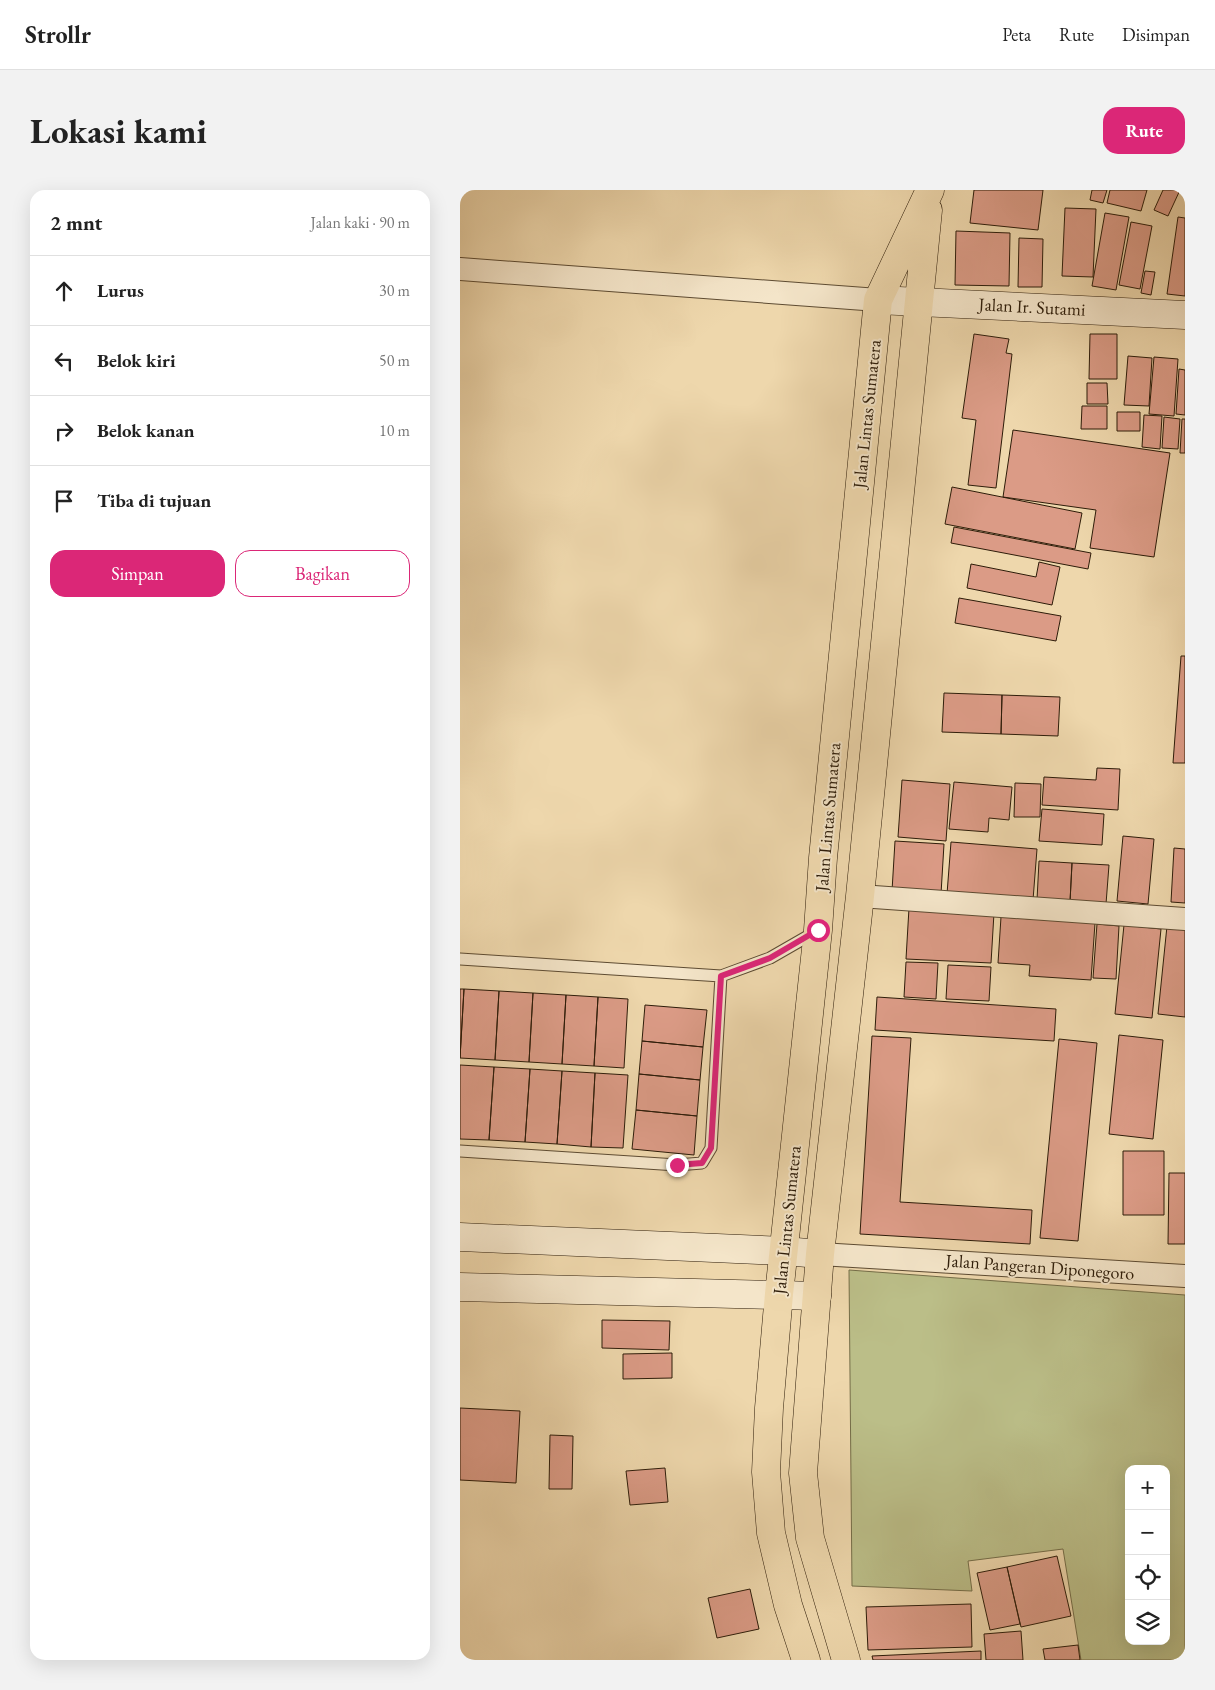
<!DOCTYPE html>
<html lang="id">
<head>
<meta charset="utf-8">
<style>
  body { margin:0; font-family:"EB Garamond",serif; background:#f2f2f2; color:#222 }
  .controls { position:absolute; right:15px; bottom:15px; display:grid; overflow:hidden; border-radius:10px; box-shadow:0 5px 20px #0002 }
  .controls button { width:45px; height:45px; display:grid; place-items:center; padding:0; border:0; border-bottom:1px solid #e0e0e0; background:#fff; color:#222; font:25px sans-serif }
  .stop { position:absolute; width:15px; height:15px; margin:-11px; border:4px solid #db2777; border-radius:50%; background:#fff }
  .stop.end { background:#db2777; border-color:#fff; box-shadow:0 1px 5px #0008 }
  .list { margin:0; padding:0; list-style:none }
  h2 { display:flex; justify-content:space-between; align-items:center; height:65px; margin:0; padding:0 20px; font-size:21px }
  h2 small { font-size:16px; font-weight:400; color:#767676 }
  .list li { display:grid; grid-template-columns:32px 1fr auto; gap:15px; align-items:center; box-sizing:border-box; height:70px; padding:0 20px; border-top:1px solid #e0e0e0 }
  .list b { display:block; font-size:19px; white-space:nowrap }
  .list em { font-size:16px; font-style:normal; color:#767676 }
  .actions { display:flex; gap:10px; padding:15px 20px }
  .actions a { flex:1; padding:11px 0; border:1px solid #db2777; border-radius:15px; text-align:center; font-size:18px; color:#db2777 }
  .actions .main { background:#db2777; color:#fff }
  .icon { flex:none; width:28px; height:28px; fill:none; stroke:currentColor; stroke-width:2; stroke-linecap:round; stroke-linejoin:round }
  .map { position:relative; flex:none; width:725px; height:1470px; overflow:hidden; border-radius:15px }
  header { display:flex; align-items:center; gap:30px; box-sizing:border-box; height:70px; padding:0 25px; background:#fff; border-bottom:1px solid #e0e0e0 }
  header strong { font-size:24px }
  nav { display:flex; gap:28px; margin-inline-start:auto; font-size:18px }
  .intro { display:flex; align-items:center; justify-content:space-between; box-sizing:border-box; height:120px; padding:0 30px }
  h1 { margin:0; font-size:35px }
  .button { padding:12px 22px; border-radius:15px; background:#db2777; color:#fff; font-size:18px; font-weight:700 }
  main { display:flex; gap:30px; padding:0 30px }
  aside { flex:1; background:#fff; border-radius:15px; box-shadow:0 5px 20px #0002 }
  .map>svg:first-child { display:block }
  .green { fill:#bbbe88; stroke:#746d48; fill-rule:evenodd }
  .building { fill:#db9b86; stroke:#2d1c09 }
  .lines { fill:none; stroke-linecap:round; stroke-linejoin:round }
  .lane-casing { stroke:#5d4b32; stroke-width:13 }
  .street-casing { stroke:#5d4b32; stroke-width:24 }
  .secondary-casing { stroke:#2d1c09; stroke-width:29 }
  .highway-casing { stroke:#2d1c09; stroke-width:29 }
  .lane { stroke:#f4e5c9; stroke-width:11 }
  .street { stroke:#f4e5c9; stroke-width:22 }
  .secondary { stroke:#f4e5c9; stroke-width:28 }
  .highway { stroke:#eed7ac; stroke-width:28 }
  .route { stroke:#db2777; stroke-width:6 }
  .labels { text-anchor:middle; stroke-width:4; stroke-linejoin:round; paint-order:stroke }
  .street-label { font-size:18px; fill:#2d1c09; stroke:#f4e5c9 }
</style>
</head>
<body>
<header>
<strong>Strollr</strong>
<nav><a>Peta</a><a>Rute</a><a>Disimpan</a></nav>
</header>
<div class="intro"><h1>Lokasi kami</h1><a class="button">Rute</a></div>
<main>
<aside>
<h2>2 mnt<small>Jalan kaki · 90 m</small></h2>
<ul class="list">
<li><svg class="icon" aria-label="ahead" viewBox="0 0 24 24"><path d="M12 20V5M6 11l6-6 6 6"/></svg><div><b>Lurus</b></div><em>30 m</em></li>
<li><svg class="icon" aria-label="left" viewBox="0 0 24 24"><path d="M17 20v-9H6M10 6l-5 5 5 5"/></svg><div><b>Belok kiri</b></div><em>50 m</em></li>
<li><svg class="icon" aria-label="right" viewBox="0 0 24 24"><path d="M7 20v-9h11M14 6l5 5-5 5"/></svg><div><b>Belok kanan</b></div><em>10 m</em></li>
<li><svg class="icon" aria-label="arrive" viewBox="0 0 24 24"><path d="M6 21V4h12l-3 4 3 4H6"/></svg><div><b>Tiba di tujuan</b></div></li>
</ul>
<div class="actions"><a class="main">Simpan</a><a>Bagikan</a></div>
</aside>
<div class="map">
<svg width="725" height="1470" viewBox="0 0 725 1470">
  <rect width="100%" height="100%" fill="#eed7ac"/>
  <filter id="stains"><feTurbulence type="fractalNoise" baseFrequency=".004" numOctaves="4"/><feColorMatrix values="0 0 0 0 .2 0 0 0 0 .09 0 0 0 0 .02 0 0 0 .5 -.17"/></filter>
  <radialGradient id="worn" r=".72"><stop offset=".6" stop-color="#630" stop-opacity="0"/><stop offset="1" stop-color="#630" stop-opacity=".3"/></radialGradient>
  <path class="green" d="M389 1080 725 1105V1470H621L603 1359 508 1371 512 1401 392 1396ZM669 1279H706V1451H669Z"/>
  <path class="building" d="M514 0H583L578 40 510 33Z
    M632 0H647L643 13 630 10Z
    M650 0H687L681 21 647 13Z
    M703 0H720L708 26 694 20Z
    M605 18 636 19 633 87 602 86Z
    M645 23 669 27 656 100 632 96Z
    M718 27 725 28V106L707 104Z
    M671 32 692 36 680 99 659 95Z
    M496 41 550 43 549 96 495 95Z
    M559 48 583 49 582 97H558Z
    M685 81 695 82 691 105 681 103Z
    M514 144 549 149 546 163 552 164 536 298 508 295 516 230 502 228Z
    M630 144H657V189H629Z
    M668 166 692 168 689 216 664 215Z
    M694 167 718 169 714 226 689 224Z
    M719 179 725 180V225L716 224Z
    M627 193H647L648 214H627Z
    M622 216H647V239H621Z
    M657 222H680V241H657Z
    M684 225 702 226 700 259 682 257Z
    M704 227 720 229 718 259 702 258Z
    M722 229H725V263H720Z
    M553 240 710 263 694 367 630 358 636 320 543 307Z
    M492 297 622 323 615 359 485 334Z
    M494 337 631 363 628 379 491 353Z
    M579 372 600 377 592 415 507 398 511 374 576 387Z
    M499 408 601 426 596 451 495 433Z
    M721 466H725V573H713Z
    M484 503 542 505 541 544 482 542Z
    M542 505 600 507 598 546 541 544Z
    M637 578 660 579 658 620 582 615 584 587 636 590Z
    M442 590 490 594 486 651 438 647Z
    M494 592 552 597 549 630 529 628 528 642 489 639Z
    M555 593 581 594 580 627H554Z
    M582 619 644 624 642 655 579 651Z
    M663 646 694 649 688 714 657 711Z
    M435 651 484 654 481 704 432 701Z
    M491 652 577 659 573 710 487 704Z
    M714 658 725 659V713L711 712Z
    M579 671 612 673 610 712 577 710Z
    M612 673 649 675 646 714 610 712Z
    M449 718 534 723 531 773 446 769Z
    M541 727 635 733 631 790 569 786 570 775 538 773Z
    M637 734 659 736 656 789 633 788Z
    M664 735 701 739 692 828 655 824Z
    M707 736 725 738V827L698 824Z
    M446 772 478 773 476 809 444 807Z
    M488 775 531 777 529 811 486 809Z
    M0 799H4L0 868Z
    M4 799 39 801 35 870 0 868Z
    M39 801 73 803 69 872 35 870Z
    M73 803 106 805 102 874 69 872Z
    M106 805 138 807 134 876 102 874Z
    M138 807 168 809 164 878 134 876Z
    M417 807 596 819 594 851 415 840Z
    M185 815 247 820 243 857 182 851Z
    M659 845 703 850 693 949 649 944Z
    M412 846 451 848 440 1012 572 1020 570 1054 400 1044Z
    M599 849 637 853 618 1051 580 1048Z
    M182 851 243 857 240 890 179 884Z
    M0 875 34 877 29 950 0 949Z
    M34 877 70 879 65 952 29 950Z
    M70 879 102 881 97 954 65 952Z
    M102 881 135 883 131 957 97 954Z
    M135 883 168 885 163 958 131 957Z
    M179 884 240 890 237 926 176 920Z
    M176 920 237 926 234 965 172 959Z
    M663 961H704V1025H663Z
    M709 983H725V1054H708Z
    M142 1130 210 1131 209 1160 142 1158Z
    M212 1163V1188L163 1189V1164Z
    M0 1218 60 1221 56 1293 0 1290Z
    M90 1245 113 1246 112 1299H89Z
    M205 1278 208 1312 170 1315 166 1281Z
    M597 1366 611 1426 561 1437 547 1377Z
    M547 1377 560 1434 530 1440 517 1383Z
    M290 1399 299 1439 257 1448 248 1408Z
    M511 1414 512 1457 408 1460 406 1417Z
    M561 1441 563 1470H526L524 1444Z
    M618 1455 620 1470H585L583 1459Z
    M521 1461V1470H413L412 1466Z"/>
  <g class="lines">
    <g class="lane-casing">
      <path id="lane" d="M0 769 261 786 310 768 357 741
        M0 961 217 975 242 973 251 958 261 786"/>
    </g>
    <g class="street-casing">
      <path id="street" d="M0 79 418 110
        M400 706 725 729
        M360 1064 725 1086"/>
    </g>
    <g class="secondary-casing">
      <path id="secondary" d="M418 110 725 125
        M0 1047 324 1061 360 1064
        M0 1097 357 1106"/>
    </g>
    <g class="highway-casing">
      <path id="highway" d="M346 1470 328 1415 311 1343 306 1282 309 1218 319 1104 358 740 363 668 418 110 470 0
        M386 1470 350 1348 343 1283 360 1064 400 706 468 20"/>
    </g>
    <use href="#lane" class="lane"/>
    <use href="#street" class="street"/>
    <use href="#secondary" class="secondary"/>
    <use href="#highway" class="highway"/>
  </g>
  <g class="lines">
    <path class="route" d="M217 975 242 973 251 958 261 786 310 768 358 740"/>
  </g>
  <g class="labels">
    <g class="street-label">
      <text transform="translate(572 117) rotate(3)" y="6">Jalan Ir. Sutami</text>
      <text transform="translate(407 224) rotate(-84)" y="6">Jalan Lintas Sumatera</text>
      <text transform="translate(368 627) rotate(-85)" y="6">Jalan Lintas Sumatera</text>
      <text transform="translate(327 1030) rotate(-84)" y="6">Jalan Lintas Sumatera</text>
      <text transform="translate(580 1077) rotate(4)" y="6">Jalan Pangeran Diponegoro</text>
    </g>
  </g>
  <rect width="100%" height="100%" filter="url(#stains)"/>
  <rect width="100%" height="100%" fill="url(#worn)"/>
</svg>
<div class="controls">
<button>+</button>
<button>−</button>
<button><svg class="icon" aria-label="locate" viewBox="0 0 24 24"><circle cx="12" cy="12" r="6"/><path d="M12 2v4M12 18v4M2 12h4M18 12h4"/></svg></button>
<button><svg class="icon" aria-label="layers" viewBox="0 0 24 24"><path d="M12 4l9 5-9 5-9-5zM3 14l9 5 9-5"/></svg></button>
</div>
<div class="stop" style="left:358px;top:740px"></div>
<div class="stop end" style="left:217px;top:975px"></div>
</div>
</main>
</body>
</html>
